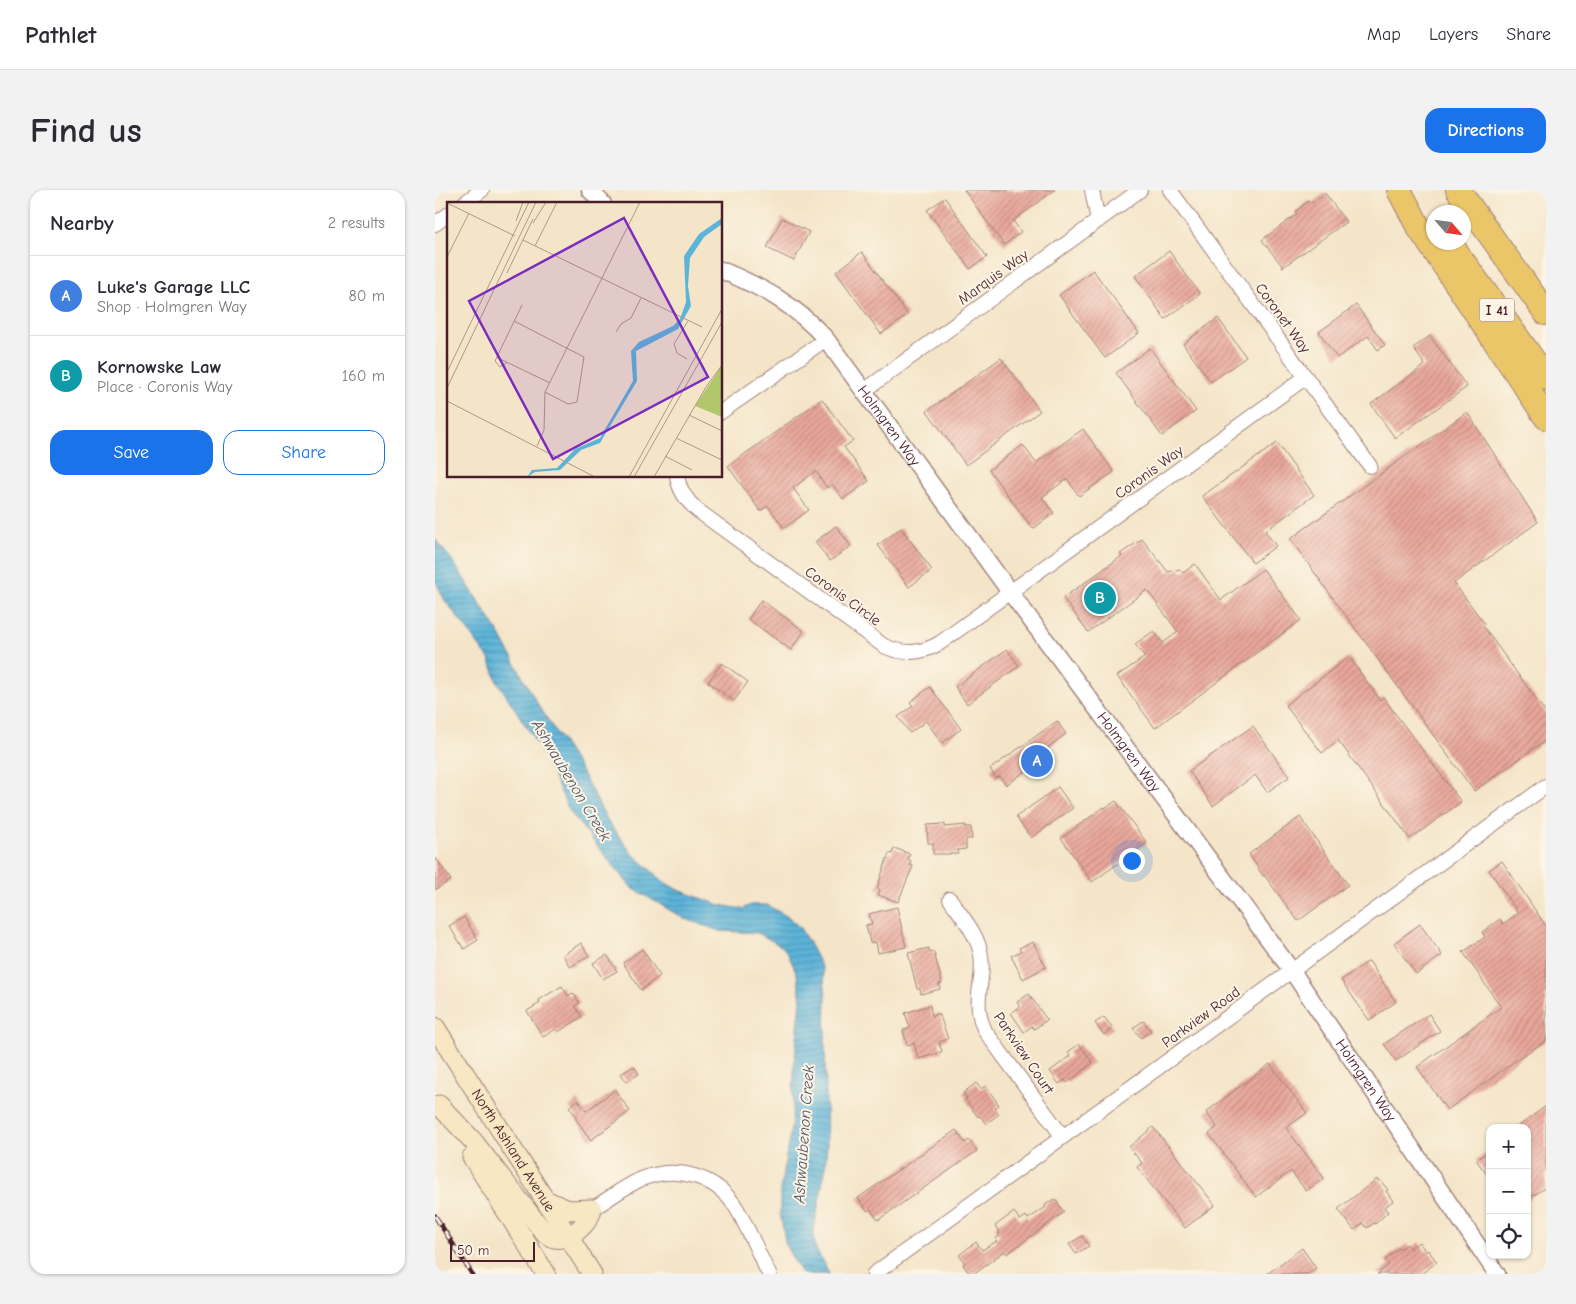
<!DOCTYPE html>
<html lang="en">
<head>
<meta charset="utf-8">
<style>
  body { margin:0; font-family:"Comic Neue",sans-serif; background:#f2f2f3; color:#2b2b33 }
  .controls { position:absolute; right:15px; bottom:15px; display:grid; overflow:hidden; border-radius:10px; box-shadow:0 1px 4px #0004 }
  .controls button { width:45px; height:45px; display:grid; place-items:center; padding:0; border:0; border-bottom:1px solid #e1e1e2; background:#fff; color:#2b2b33; font:25px sans-serif }
  .compass { position:absolute; left:991px; top:15px; width:45px; height:45px; border-radius:50%; background:#fff; box-shadow:0 1px 4px #0004; rotate:118deg }
  .scale { position:absolute; left:15px; bottom:12px; width:85px; box-sizing:border-box; padding-left:5px; border:2px solid #4a1f2b; border-top:0; font-size:14px; line-height:18px; white-space:nowrap; color:#4a1f2b; -webkit-text-stroke:4px #fcf5e5; paint-order:stroke }
  .you { position:absolute; left:696px; top:670px; width:18px; height:18px; margin:-12px; border:4px solid #fff; border-radius:50%; background:#1a73e8; box-shadow:0 0 0 8px #1a73e833 }
  .badge { display:grid; place-items:center; width:32px; height:32px; border-radius:50%; background:#1a73e8; color:#fff; font-size:16px; font-weight:700 }
  .pin { position:absolute; translate:-50% -50%; border:2px solid #fff; box-shadow:0 1px 5px #0006 }
  .list { margin:0; padding:0; list-style:none }
  h2 { display:flex; justify-content:space-between; align-items:center; height:65px; margin:0; padding:0 20px; font-size:21px }
  h2 small { font-size:16px; font-weight:400; color:#7c7c81 }
  .list li { display:grid; grid-template-columns:32px 1fr auto; gap:15px; align-items:center; box-sizing:border-box; height:80px; padding:0 20px; border-top:1px solid #e1e1e2 }
  .list b { display:block; font-size:19px; white-space:nowrap }
  .list p { margin:0; font-size:16px; white-space:nowrap; color:#7c7c81 }
  .list em { font-size:16px; font-style:normal; color:#7c7c81 }
  .actions { display:flex; gap:10px; padding:15px 20px }
  .actions a { flex:1; padding:11px 0; border:1px solid #1a73e8; border-radius:15px; text-align:center; font-size:18px; color:#1a73e8 }
  .actions .main { background:#1a73e8; color:#fff }
  .icon { flex:none; width:28px; height:28px; fill:none; stroke:currentColor; stroke-width:2; stroke-linecap:round; stroke-linejoin:round }
  .map { position:relative; flex:none; width:1111px; height:1084px; overflow:hidden; border-radius:15px }
  header { display:flex; align-items:center; gap:30px; box-sizing:border-box; height:70px; padding:0 25px; background:#fff; border-bottom:1px solid #e1e1e2 }
  header strong { font-size:24px }
  nav { display:flex; gap:28px; margin-inline-start:auto; font-size:18px }
  .intro { display:flex; align-items:center; justify-content:space-between; box-sizing:border-box; height:120px; padding:0 30px }
  h1 { margin:0; font-size:35px }
  .button { padding:12px 22px; border-radius:15px; background:#1a73e8; color:#fff; font-size:18px; font-weight:700 }
  main { display:flex; gap:30px; padding:0 30px }
  aside { flex:1; background:#fff; border-radius:15px; box-shadow:0 1px 4px #0004 }
  .map>svg:first-child { display:block }
  .water { fill:url(#water-rules); stroke:#536a82 }
  .building { fill:url(#building-hatch) }
  .lines { fill:none; stroke-linecap:round; stroke-linejoin:round }
  .minor-casing { stroke:#9f827a; stroke-width:16 }
  .tertiary-casing { stroke:#9f827a; stroke-width:19 }
  .secondary-casing { stroke:#9f827a; stroke-width:21 }
  .motorway-casing { stroke:#9f827a; stroke-width:26 }
  .minor { stroke:#fff; stroke-width:14 }
  .tertiary { stroke:#fff; stroke-width:16 }
  .secondary { stroke:#f7e8c3; stroke-width:19 }
  .motorway { stroke:#ebc669; stroke-width:24 }
  .rail-casing { stroke:#4a1f2b; stroke-width:5 }
  .rail { stroke:#fcf5e5; stroke-width:3; stroke-dasharray:9; stroke-linecap:butt }
  .labels { text-anchor:middle; stroke-width:4; stroke-linejoin:round; paint-order:stroke }
  .shield { fill:#fcf5e5; stroke:#7f5f63; stroke-width:1 }
  .shield-label { font-size:14px; font-weight:bold; fill:#4a1f2b }
  .street-label { font-size:15px; fill:#4a1f2b; stroke:#fcf5e5 }
  .water-label { font-size:16px; font-style:italic; fill:#505368; stroke:#fcf5e5 }
  .inset-road { fill:none; stroke:#b0968a; stroke-width:1 }
  .view { fill:#7b2cbf; fill-opacity:0.15; stroke:#7b2cbf; stroke-width:2.5 }
  .inset-edge { fill:none; stroke:#4a1f2b; stroke-width:2.5 }
</style>
</head>
<body>
<header>
<strong>Pathlet</strong>
<nav><a>Map</a><a>Layers</a><a>Share</a></nav>
</header>
<div class="intro"><h1>Find us</h1><a class="button">Directions</a></div>
<main>
<aside>
<h2>Nearby<small>2 results</small></h2>
<ul class="list">
<li><span class="badge" style="background:#3f7fe0">A</span><div><b>Luke's Garage LLC</b><p>Shop · Holmgren Way</p></div><em>80 m</em></li>
<li><span class="badge" style="background:#0f9aa8">B</span><div><b>Kornowske Law</b><p>Place · Coronis Way</p></div><em>160 m</em></li>
</ul>
<div class="actions"><a class="main">Save</a><a>Share</a></div>
</aside>
<div class="map">
<svg width="1111" height="1084" viewBox="0 0 1111 1084">
  <defs>
    <pattern id="water-rules" width="6" height="5" patternUnits="userSpaceOnUse" patternTransform="scale(1.25)"><rect width="6" height="5" fill="#5cb4d9"/><path d="M0 2.5h6" fill="none" stroke="#4e92b0"/></pattern>
    <pattern id="building-hatch" width="6" height="6" patternUnits="userSpaceOnUse" patternTransform="scale(1.25)"><rect width="6" height="6" fill="#e9a79c"/><path d="M-1 1l2-2M0 6l6-6M5 7l2-2" fill="none" stroke="#bf877f"/></pattern>
  </defs>
  <rect width="100%" height="100%" fill="#fcf5e5"/>
  <filter id="ink" filterUnits="userSpaceOnUse"><feTurbulence type="fractalNoise" baseFrequency=".02" numOctaves="2"/><feDisplacementMap in="SourceGraphic" scale="10" xChannelSelector="R" yChannelSelector="G"/><feConvolveMatrix kernelMatrix="1 2 1 2 8 2 1 2 1" color-interpolation-filters="sRGB"/></filter>
  <filter id="wash" filterUnits="userSpaceOnUse"><feTurbulence type="fractalNoise" baseFrequency=".0096" numOctaves="4" result="noise"/><feDisplacementMap in="SourceGraphic" scale="20" xChannelSelector="R" yChannelSelector="G"/><feGaussianBlur stdDeviation="1.12" result="paint"/><feColorMatrix in="noise" values="0 0 0 0 0 0 0 0 0 0 0 0 0 0 0 0 0 1.4 0 .05"/><feComposite in="paint" operator="in"/></filter>
  <g filter="url(#wash)">
    <rect width="100%" height="100%" fill="#f4e5c9"/>
    <path class="water" d="M0 349 17 370 64 443 102 513 145 579 174 633 197 663 228 691 241 699 285 715 307 719 316 715H332L355 728 365 738 374 753 388 780 391 806 390 853 392 954 390 981 379 1038 380 1057 394 1084H368L360 1073 351 1056 345 1023V1000L357 932 359 876 366 810 362 784 354 766 348 757 323 743 285 741 250 729 197 698 183 682 135 622 105 558 62 491 54 469 9 409 0 390Z"/>
    <g id="blocks">
      <path class="building" d="M529 0H620L578 31 586 42 569 55Z
        M890 3 911 32 848 77 827 50 862 24 860 22 872 12 875 11 877 13Z
        M510 8 552 67 535 79 492 20Z
        M347 28 374 42 359 71 332 58Z
        M734 61 765 104 730 129 700 86Z
        M427 62 473 125 446 144 401 82Z
        M658 80 704 143 670 168 624 105Z
        M921 115 950 155 943 160 933 146 902 168 884 142Z
        M783 128 811 167 776 192 748 154Z
        M995 146 1032 197 960 248 936 214 990 175 978 158Z
        M715 158 761 221 727 246 681 183Z
        M566 168 605 221 531 275 492 221Z
        M387 209 418 251 409 257 434 291 408 309 397 294 392 298 381 281 358 298 374 320 349 338 333 316 325 321 293 276Z
        M1032 222 1103 332 1019 393 1050 434 1048 436 1111 523V550L1039 601 855 349Z
        M648 239 679 282 644 306 632 289 607 307 619 323 598 339 554 280 588 255 601 273Z
        M842 253 879 305 830 341 841 356 818 373 767 306Z
        M401 336 416 356 395 371 380 352Z
        M466 338 497 380 474 397 443 355Z
        M707 349 733 382 745 379 748 383 760 374 786 410 828 379 866 430 720 538 682 486 710 467 700 454 719 441 728 453 743 442 712 400 653 442 628 408 687 366 685 364Z
        M326 410 369 441 356 460 313 429Z
        M572 459 584 476 532 514 520 497Z
        M914 467 945 510 948 507 1026 612 975 649 903 550 887 563 850 515Z
        M287 473 313 492 299 511 273 492Z
        M495 497 526 539 507 553 491 531 475 543 463 527 478 516 475 512Z
        M622 531 631 544 588 576 591 581 571 595 565 586 561 588 555 579Z
        M818 536 854 587 832 602 820 585 778 616 754 581Z
        M623 597 638 618 596 648 581 627Z
        M681 611 712 653 657 692 626 648 669 617 670 618Z
        M865 627 913 695 863 731 829 685 828 686 814 664Z
        M510 634V637L531 635 530 637H536L537 649H531V659L523 660V664H498V653H493L492 635Z
        M459 658 475 664 473 669 476 671 475 675 478 676 463 712 443 705 445 700 442 698 454 663 457 664Z
        M0 667 16 690 0 700Z
        M1067 671 1111 736V851L1087 866 1012 920 982 877 1066 817 1028 762 1050 747 1047 742 1065 729 1068 734 1083 723 1054 680Z
        M462 717 471 757 443 763 441 752 435 753 431 735 437 734 434 724Z
        M29 727 43 750 29 759 14 736Z
        M985 734 1007 765 981 784 959 753Z
        M598 752 611 777 588 789 576 766 586 761 584 758Z
        M146 753 154 766 135 777 128 765Z
        M494 758 495 763 499 762 507 793 504 794 505 799 486 804 485 799H482L473 763Z
        M207 759 225 786 206 800 188 773Z
        M172 765 182 781 168 789 158 773Z
        M934 771 961 812 934 830 906 790Z
        M127 796 133 806 138 803 145 813 140 816 147 827 123 842 121 839 108 847 92 821 105 813 104 810Z
        M594 804 612 830 599 839 597 836 589 842 576 823 585 817 582 812Z
        M495 815 497 826 504 823 513 849 504 852 507 862 483 869 479 853 472 855 468 840 475 838 470 823Z
        M994 824 1005 841 961 871 949 854Z
        M669 827 678 838 669 845 660 833Z
        M708 831 716 841 706 848 698 838Z
        M644 854 658 873 632 893 630 890 624 894 615 881 636 866 633 862Z
        M835 874 872 923 851 938 889 988 871 1001 856 981 821 1007 774 944 782 937 771 922Z
        M199 876 204 884 192 892 186 884Z
        M541 893 546 899 551 896 564 915 560 918 564 924 551 934 545 926 543 927 530 909 532 908 528 903Z
        M180 900 195 921 156 950 140 928 142 927 134 917 143 910 151 921Z
        M1111 916V997L1092 1010V938H1081Z
        M718 937 780 1015 750 1038 702 977 707 973 694 957Z
        M521 940 530 953 534 950 542 961 443 1030 435 1019 432 1021 423 1008Z
        M1055 960V989L1042 971V969Z
        M942 989 943 991 945 990 953 1000 951 1001 958 1011 949 1017 953 1022 940 1034 939 1033 932 1038 928 1033 919 1040 903 1019Z
        M620 1009 629 1022 572 1064 570 1061 538 1084H535L528 1075 530 1073 524 1065 541 1052 547 1060 562 1051 561 1048 565 1046 563 1044 565 1043 560 1036 579 1022 585 1030 591 1026 593 1029 611 1017 610 1015Z
        M647 1046 654 1056 641 1064 634 1054Z
        M984 1052 991 1062 993 1060 1002 1072 986 1084H942L954 1075 950 1070 964 1058 965 1059 972 1054 975 1059Z
        M867 1058 881 1078 873 1084H832Z"/>
    </g>
  </g>
  <g filter="url(#ink)">
    <use href="#blocks" fill-opacity="0" stroke="#9f827a" stroke-width="1"/>
    <g class="lines">
      <g class="minor-casing">
        <path id="minor" d="M657 0 663 31
          M735 0 935 276
          M28 14 47 0
          M0 34 14 24
          M429 201 705 0
          M286 222 391 149
          M242 286C244 300 252 311 262 320L449 456C469 465 486 464 505 453L871 187
          M515 709C525 724 540 741 545 760 552 790 535 810 550 841L628 947
          M157 1019C174 1009 191 995 209 988 244 975 283 987 302 1019 314 1040 323 1063 334 1084
          M439 1084 1111 596"/>
      </g>
      <g class="tertiary-casing">
        <g id="tertiary">
          <path d="M155 0 168 14"/>
          <path id="s1" d="M286 80C329 98 359 114 391 149L575 402 857 781 1062 1084"/>
        </g>
      </g>
      <g class="secondary-casing">
        <g id="secondary">
          <path id="s2" d="M0 837 157 1084"/>
          <path d="M4 915 38 951 104 1036C108 1041 113 1047 120 1048 136 1051 154 1033 157 1019L133 1020 110 1010"/>
          <path d="M37 967 111 1084"/>
        </g>
      </g>
      <g class="motorway-casing">
        <path id="motorway" d="M964 0 983 36 1111 227
          M1023 0 1111 123
          M1014 52 1111 188"/>
      </g>
      <use href="#minor" class="minor"/>
      <use href="#tertiary" class="tertiary"/>
      <use href="#secondary" class="secondary"/>
      <use href="#motorway" class="motorway"/>
      <g class="rail-casing">
        <path id="rail" d="M0 1026 37 1084"/>
      </g>
      <use href="#rail" class="rail"/>
    </g>
  </g>
  <g class="labels">
    <rect class="shield" x="1044.5" y="108.5" width="35" height="23" rx="4"/>
    <g class="shield-label">
      <text x="1062" y="125">I 41</text>
    </g>
    <g class="street-label">
      <text transform="translate(558 87) rotate(-36)" y="5">Marquis Way</text>
      <text transform="translate(848 128) rotate(54)" y="5">Coronet Way</text>
      <text dy="5" stroke="none"><textPath href="#s1" startOffset="234">Holmgren Way</textPath></text>
      <text transform="translate(714 282) rotate(-36)" y="5">Coronis Way</text>
      <text transform="translate(408 406) rotate(36)" y="5">Coronis Circle</text>
      <text dy="5" stroke="none"><textPath href="#s1" startOffset="639">Holmgren Way</textPath></text>
      <text transform="translate(766 827) rotate(-36)" y="5">Parkview Road</text>
      <text transform="translate(589 863) rotate(56)" y="5">Parkview Court</text>
      <text dy="5" stroke="none"><textPath href="#s1" startOffset="1044">Holmgren Way</textPath></text>
      <text dy="5" stroke="none"><textPath href="#s2" startOffset="146">North Ashland Avenue</textPath></text>
    </g>
    <g class="water-label">
      <text transform="translate(137 590) rotate(59)" y="6">Ashwaubenon Creek</text>
      <text transform="translate(368 944) rotate(-86)" y="6">Ashwaubenon Creek</text>
    </g>
  </g>
  <g transform="translate(12 12)">
    <rect width="275" height="275" fill="#f4e5c9"/>
    <path d="M275 163V215L248 204Z" fill="#b1c76c"/>
    <path d="M275 16V22L257 35 243 56 241 84 244 104 231 127 189 149 190 179 153 241 134 248 113 268 88 270 80 275 85 268 110 266 128 247 153 236 186 179 184 149 192 140 226 124 233 117 239 100 237 54 252 32Z" fill="#5cb4d9"/>
    <path class="inset-road" d="M0 1 68 34M69 19 76 0M86 21 99 0M76 38 255 125M88 44 110 0M0 55 22 11M60 71 86 17M67 119 137 155 130 200 121 202 98 190M169 130 174 122 184 116 194 96M49 155 103 181M240 157 230 151 227 142 241 119M61 160 53 165 48 159 75 103M0 170 82 0M0 186 89 0M0 199 148 275M242 213 275 229M229 236 275 258M90 244 97 228 98 190 193 0M218 254 245 268M182 275 275 107M187 275 275 120M207 275 259 185 275 163"/>
    <path class="view" d="M177 16 261 175 106 257 22 99Z"/>
    <rect width="275" height="275" class="inset-edge"/>
  </g>
</svg>
<div class="controls">
<button>+</button>
<button>−</button>
<button><svg class="icon" aria-label="locate" viewBox="0 0 24 24"><circle cx="12" cy="12" r="6"/><path d="M12 2v4M12 18v4M2 12h4M18 12h4"/></svg></button>
</div>
<svg class="compass" viewBox="-18 -18 36 36"><path d="M0-13l5 13h-10z" fill="#e53935"/><path d="M0 13l5-13h-10z" fill="#7c7c81"/></svg>
<div class="scale">50 m</div>
<div class="you"></div>
<div class="pin badge" style="left:602px;top:571px;background:#3f7fe0">A</div>
<div class="pin badge" style="left:665px;top:408px;background:#0f9aa8">B</div>
</div>
</main>
</body>
</html>
